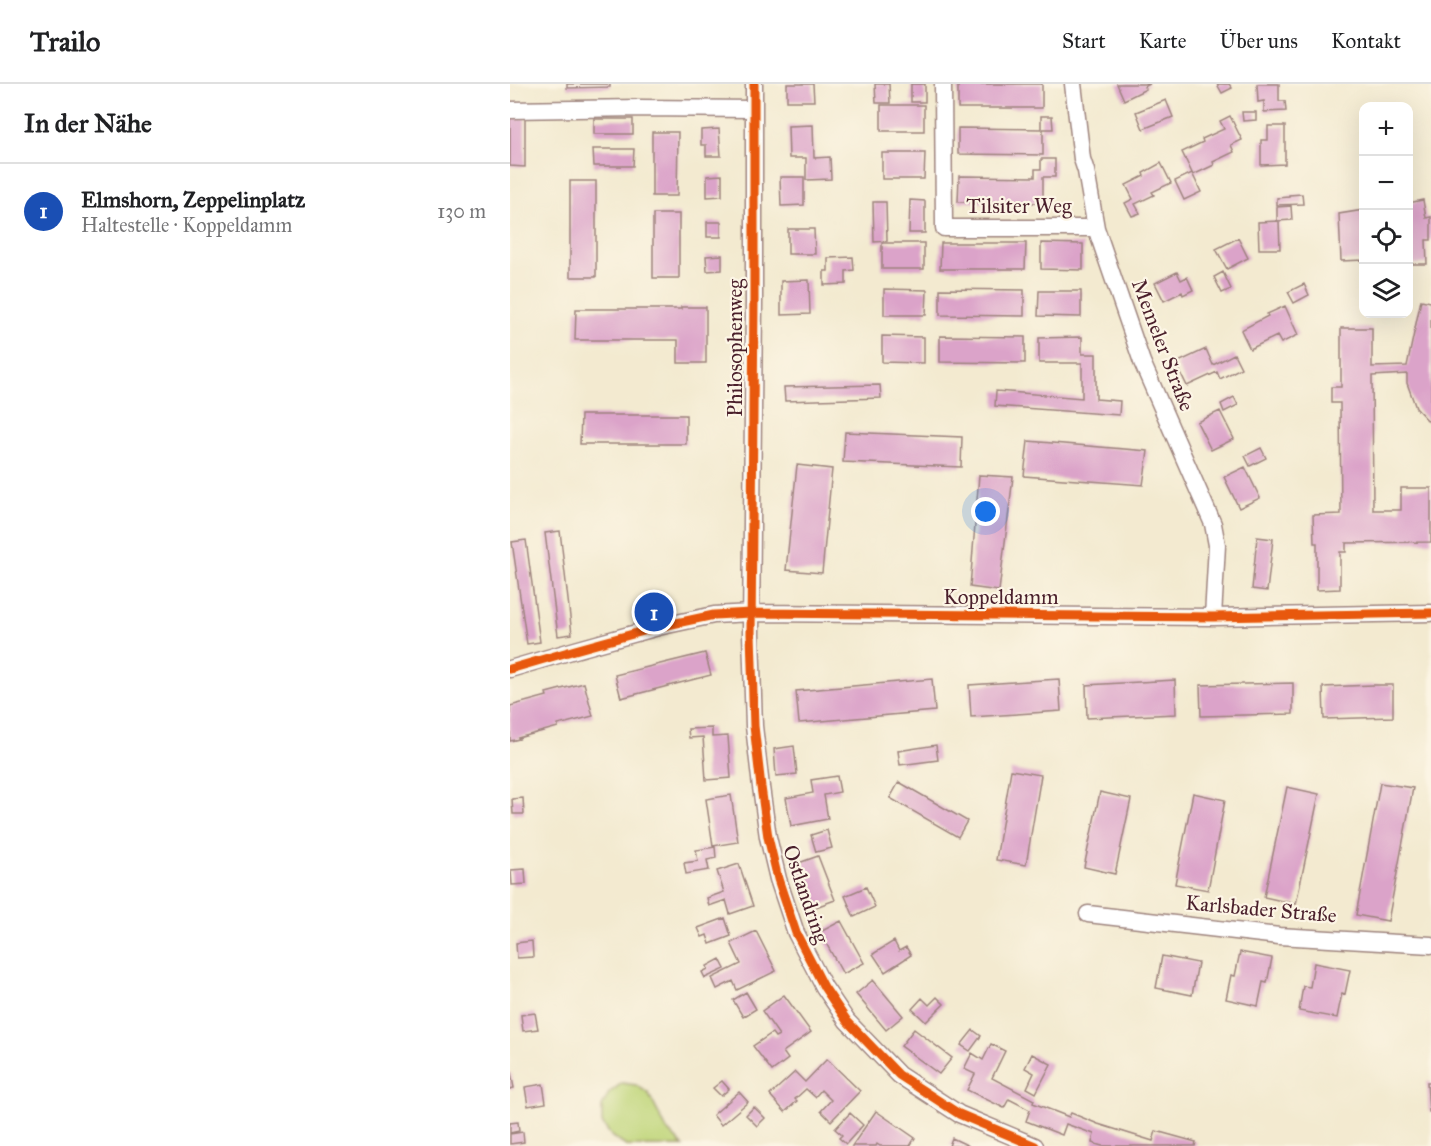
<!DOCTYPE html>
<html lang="de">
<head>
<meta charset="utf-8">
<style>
  body { margin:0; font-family:"IM FELL Great Primer",serif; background:#f6f6f6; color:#202124 }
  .controls { position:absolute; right:18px; top:18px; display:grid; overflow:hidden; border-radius:12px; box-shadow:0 6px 24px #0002 }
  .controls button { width:54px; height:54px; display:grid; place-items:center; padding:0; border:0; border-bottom:2px solid #e0e0e0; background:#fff; color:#202124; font:30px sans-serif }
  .you { position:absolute; left:476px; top:428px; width:21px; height:21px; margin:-15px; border:4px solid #fff; border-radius:50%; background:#1a73e8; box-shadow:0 0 0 9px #1a73e833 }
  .badge { display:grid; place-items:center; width:39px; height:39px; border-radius:50%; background:#b5179e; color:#fff; font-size:20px; font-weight:700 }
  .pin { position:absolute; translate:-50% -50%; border:3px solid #fff; box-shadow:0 2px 6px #0006 }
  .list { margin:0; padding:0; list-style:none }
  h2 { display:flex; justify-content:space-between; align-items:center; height:78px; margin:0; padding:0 24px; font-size:26px }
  h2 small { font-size:20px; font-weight:400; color:#757577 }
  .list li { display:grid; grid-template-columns:39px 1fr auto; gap:18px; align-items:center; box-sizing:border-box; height:96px; padding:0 24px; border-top:2px solid #e0e0e0 }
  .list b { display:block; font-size:22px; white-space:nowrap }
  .list p { margin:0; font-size:20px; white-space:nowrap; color:#757577 }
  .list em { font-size:20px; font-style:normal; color:#757577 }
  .icon { flex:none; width:33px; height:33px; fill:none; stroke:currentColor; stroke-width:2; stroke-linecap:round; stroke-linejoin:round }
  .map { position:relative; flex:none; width:921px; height:1062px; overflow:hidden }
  header { display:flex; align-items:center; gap:36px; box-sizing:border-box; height:84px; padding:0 30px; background:#fff; border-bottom:2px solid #e0e0e0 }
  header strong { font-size:28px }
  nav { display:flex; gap:33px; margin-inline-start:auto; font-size:21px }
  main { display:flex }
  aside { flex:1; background:#fff }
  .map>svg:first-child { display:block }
  .green { fill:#c0d67a; stroke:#857a52; stroke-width:1.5 }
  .building { fill:#dba3c9 }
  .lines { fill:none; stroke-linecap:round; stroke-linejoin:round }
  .street-casing { stroke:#9e847e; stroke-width:19 }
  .street { stroke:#fff; stroke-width:16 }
  .cycleway-casing { stroke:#fcf5e5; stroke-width:13 }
  .cycleway { stroke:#e8590c; stroke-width:9 }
  .labels { text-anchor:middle; stroke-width:4.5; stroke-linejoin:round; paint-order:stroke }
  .street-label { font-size:21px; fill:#4a1f2b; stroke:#fcf5e5 }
</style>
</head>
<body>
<header>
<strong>Trailo</strong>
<nav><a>Start</a><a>Karte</a><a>Über uns</a><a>Kontakt</a></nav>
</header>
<main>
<aside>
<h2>In der Nähe<small></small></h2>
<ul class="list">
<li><span class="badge" style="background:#1a4fb4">1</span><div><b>Elmshorn, Zeppelinplatz</b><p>Haltestelle · Koppeldamm</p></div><em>130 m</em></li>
</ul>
</aside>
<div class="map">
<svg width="921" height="1062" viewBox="0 0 921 1062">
  <rect width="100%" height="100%" fill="#fcf5e5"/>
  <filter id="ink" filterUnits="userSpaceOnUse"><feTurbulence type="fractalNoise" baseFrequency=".0167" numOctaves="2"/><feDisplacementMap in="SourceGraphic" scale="12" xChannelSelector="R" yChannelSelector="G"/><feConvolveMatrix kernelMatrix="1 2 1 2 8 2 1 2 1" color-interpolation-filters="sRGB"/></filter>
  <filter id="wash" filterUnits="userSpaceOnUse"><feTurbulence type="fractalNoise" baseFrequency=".008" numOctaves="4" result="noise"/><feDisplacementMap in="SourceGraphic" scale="24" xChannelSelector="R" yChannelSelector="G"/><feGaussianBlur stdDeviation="1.35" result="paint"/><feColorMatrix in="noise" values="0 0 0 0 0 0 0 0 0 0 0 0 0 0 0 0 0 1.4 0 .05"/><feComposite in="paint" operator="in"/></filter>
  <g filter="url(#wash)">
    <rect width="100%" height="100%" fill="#f3ead0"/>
    <path class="green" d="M112 999 126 1001 138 1009 157 1046 173 1062H116L102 1053 92 1039V1023L99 1009Z"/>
    <g id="blocks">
      <path class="building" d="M57 0H100V3L57 4Z
        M277 0H303L304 17H277Z
        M365 0H379L380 19H366Z
        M401 0H415V18H401Z
        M448 0H532V24H448Z
        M607 0H640L634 3 636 5 614 16Z
        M707 0H719L722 4 712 9Z
        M747 0H769V17H775L776 27 754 28V17L748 18Z
        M656 16 663 33 633 45 626 28Z
        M371 21H414V47H371Z
        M732 28H746V36L733 37Z
        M531 32H542L543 45H533V71L448 70V44L531 45Z
        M720 32 732 56 721 61 724 68 703 78 704 81 683 91 672 68 693 58 692 55 714 45 710 37Z
        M0 34H15V83L0 82Z
        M84 35H123V50H84Z
        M303 41 304 74 320 73 321 95 296 96V74H279L278 42Z
        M758 42H775V80L751 81V56H758Z
        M209 45 211 72H196V61H191V46Z
        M142 48H168L167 112H142Z
        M83 65H124L123 82H84Z
        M372 69H415L414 95H372Z
        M531 75H545V93H533V119L448 118 449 92 525 93V85H531Z
        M651 79 661 99 642 108 644 111 625 120 630 129 622 132 615 119 623 115 616 101 634 92 633 89Z
        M682 89 691 108 674 116 665 97Z
        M212 91V112L197 113V92Z
        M270 93H294V121L271 122Z
        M60 97H86V193H60Z
        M792 110 793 120 767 121V114L779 113V111Z
        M400 116 415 117V149H399Z
        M913 116 916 134 921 133V156H916L917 180H898V119Z
        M363 118H376L377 157 364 158Z
        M781 122 782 136 767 137V123Z
        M854 126V176L831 177 829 130Z
        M143 130H169V194H143Z
        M769 137 770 165H749L748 138Z
        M197 138H211V153H197Z
        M278 145H304L305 170H278Z
        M728 154 738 174 717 185 706 165Z
        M372 159H414V185H372Z
        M431 159H516L515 185H430Z
        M531 159 573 160V186L531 185Z
        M212 171V186L197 187 196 172Z
        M343 173 344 186 336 187V200L314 201V187H318V174Z
        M667 188 671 196 677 193 683 206 673 211 672 208 654 217 645 199Z
        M713 188 721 205 712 209 704 193Z
        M299 196 300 230 271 231V197Z
        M794 200 799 211 784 219 778 208Z
        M374 205 417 206 416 231H374Z
        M430 205 514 206V232L430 231Z
        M529 207H571V233L528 232Z
        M911 216 921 218V340L906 324 897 299V290L862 292 863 426H891V404H921V458L836 459V468H830V505L807 506V459H804L803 431 831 430 830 319H821V303H831V244H862V283L897 282Z
        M775 222 788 251 771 259 767 252 740 265 731 246 758 232 757 230Z
        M171 223H196V279H168V256H65L66 225H171Z
        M372 252 414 253V279L372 278Z
        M430 252 515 253V279L430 278Z
        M572 253V270H586V315L610 317 609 331 485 322 486 307 572 314V279H529V254Z
        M696 265 703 281 724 270 731 284 710 295 707 288 677 302 666 279Z
        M370 301 371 314 275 317 274 303Z
        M724 313 728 321 714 328 711 320Z
        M710 327 724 355 701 366 687 338Z
        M71 331H176V360H70Z
        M335 348 452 353 451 383 333 378Z
        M518 357 638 367 633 401 514 392Z
        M751 364 756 374 740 382 735 372Z
        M287 381 322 385 312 489 276 486Z
        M735 383 750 414 729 424 714 393Z
        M469 391 503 393 489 507 460 503Z
        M50 447 62 550 48 552 35 449Z
        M747 453 763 455 757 507 742 505Z
        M16 456 30 558 17 560 2 458Z
        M195 569 201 591 111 614 105 591Z
        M422 595 425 627 289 639 286 607Z
        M549 595 551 627 461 633 459 601Z
        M665 596 666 630 577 634 576 601Z
        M74 599 83 632 48 641V643L8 654 9 655 0 657V622L37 612 36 609Z
        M783 599V630L691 632 690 601Z
        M863 601H883V633L814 635 813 603Z
        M202 644V653L218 652 221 694 196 696 193 653 179 654 178 645Z
        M426 661 428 676 390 681 388 667Z
        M284 662 287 690 266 692 264 665Z
        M501 686 531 691 516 781 486 776Z
        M327 692 330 708 314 711 318 735 281 742 276 714 303 709 301 696Z
        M389 698 457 737 448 753 380 714Z
        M870 699 903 704 878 837 846 831Z
        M777 703 809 710 786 820 754 813Z
        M590 708 621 715 605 790 574 783Z
        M683 709 715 716 698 806 665 800Z
        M221 711 228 758 203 762 196 715Z
        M13 714 14 730H3L2 715Z
        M317 746 322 764 306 768 301 751Z
        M205 763 206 774 197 776 199 786 176 790 174 779 188 777 186 766Z
        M308 772 325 816 303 824 286 780Z
        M229 780 243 822 220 830 216 816 199 822 197 814 214 808 207 787Z
        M15 785 16 800 2 801 1 786Z
        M356 803 365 823 344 833 335 812Z
        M215 834 221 852 200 860 197 851 192 853 188 844Z
        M331 837 354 879 333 890 310 848Z
        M246 847 266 887 227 906 223 897 207 905 202 894 231 880 221 859Z
        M22 857 23 873 7 874 6 859Z
        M384 857 389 867 396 863 401 871 375 888 363 870Z
        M730 868 762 874 757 899 753 898 748 922 716 915 721 891 725 892Z
        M652 872 688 879 682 911 646 904Z
        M210 875 215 885 195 894 192 888 198 885 197 882Z
        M804 879 840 886 835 910 832 909 827 934 789 927 793 902 800 903Z
        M363 896 393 932 376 946 346 910Z
        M236 908 246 925 233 933 223 916Z
        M274 911 301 948 273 968 278 975 262 987 243 962 262 949 265 953 269 951 252 927Z
        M427 913 434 920 416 938 402 925 412 914 419 921Z
        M25 929 28 945 13 947 11 931Z
        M404 945 442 974 429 990 391 962Z
        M463 946 471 952 460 967 451 961Z
        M481 960 495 967 482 994 524 1016 523 1019 559 1033 561 1029 588 1040 643 1057 646 1047 686 1058 685 1062H592L582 1059 584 1050 556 1040 552 1051 516 1037 520 1026 499 1015 494 1024 457 1006 465 990 454 985 462 969 473 976Z
        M522 970 541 980 526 1009 517 1004 524 989 515 984Z
        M317 975 350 1007 321 1037 311 1027 321 1016 311 1006 305 1013 296 1005 285 1015 287 1017 275 1028 260 1011 285 988 295 998Z
        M0 989H1L4 1004 0 1005Z
        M212 997 219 1005 211 1012 203 1004Z
        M917 998H921V1028H919Z
        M33 1000 36 1019 18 1022 15 1003Z
        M229 1008 238 1018 211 1041 203 1031Z
        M244 1023 255 1034 247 1042 236 1031Z
        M366 1027 405 1054 400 1062H370L367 1060 366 1062H342Z
        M340 1029 353 1041 336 1060 329 1054 332 1051 325 1045Z
        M8 1038 9 1047 0 1049V1039Z
        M13 1048 14 1058 0 1060V1050Z
        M442 1054 459 1062H439Z"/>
    </g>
  </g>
  <g filter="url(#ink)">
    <use href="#blocks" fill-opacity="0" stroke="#9e847e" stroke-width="1.5"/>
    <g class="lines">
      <g class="street-casing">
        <path id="street" d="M244 0V217L241 550 244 642 251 703 258 753 268 795 286 849 314 903 337 937 389 991 449 1030 525 1062
          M433 0 434 144H586
          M563 0 572 75 576 87 586 144 632 278 703 440 707 461 703 533
          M0 26 129 24 244 25
          M0 585 65 566 148 543 204 531 241 529 703 533 921 529
          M578 830 769 852 921 861"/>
      </g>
      <use href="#street" class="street"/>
      <g class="cycleway-casing">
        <path id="cycleway" d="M244 0V217L241 550 244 642 251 703 258 753 268 795 286 849 314 903 337 937 389 991 449 1030 525 1062
          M0 585 65 566 148 543 204 531 241 529 703 533 921 529"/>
      </g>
      <use href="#cycleway" class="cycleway"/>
    </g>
  </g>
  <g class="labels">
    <g class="street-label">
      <text x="509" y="129">Tilsiter Weg</text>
      <text transform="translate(653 261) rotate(69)" y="7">Memeler Straße</text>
      <text transform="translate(225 264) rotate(-90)" y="7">Philosophenweg</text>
      <text x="491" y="520">Koppeldamm</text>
      <text transform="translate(296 810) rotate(71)" y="7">Ostlandring</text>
      <text transform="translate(751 825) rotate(5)" y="7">Karlsbader Straße</text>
    </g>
  </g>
</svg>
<div class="controls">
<button>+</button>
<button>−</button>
<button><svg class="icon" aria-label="locate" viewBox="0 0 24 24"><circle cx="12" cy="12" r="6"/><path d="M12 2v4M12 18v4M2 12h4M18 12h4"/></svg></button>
<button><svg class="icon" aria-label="layers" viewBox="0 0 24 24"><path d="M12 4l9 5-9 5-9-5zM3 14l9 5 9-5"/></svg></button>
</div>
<div class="you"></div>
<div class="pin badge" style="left:144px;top:528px;background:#1a4fb4">1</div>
</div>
</main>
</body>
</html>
